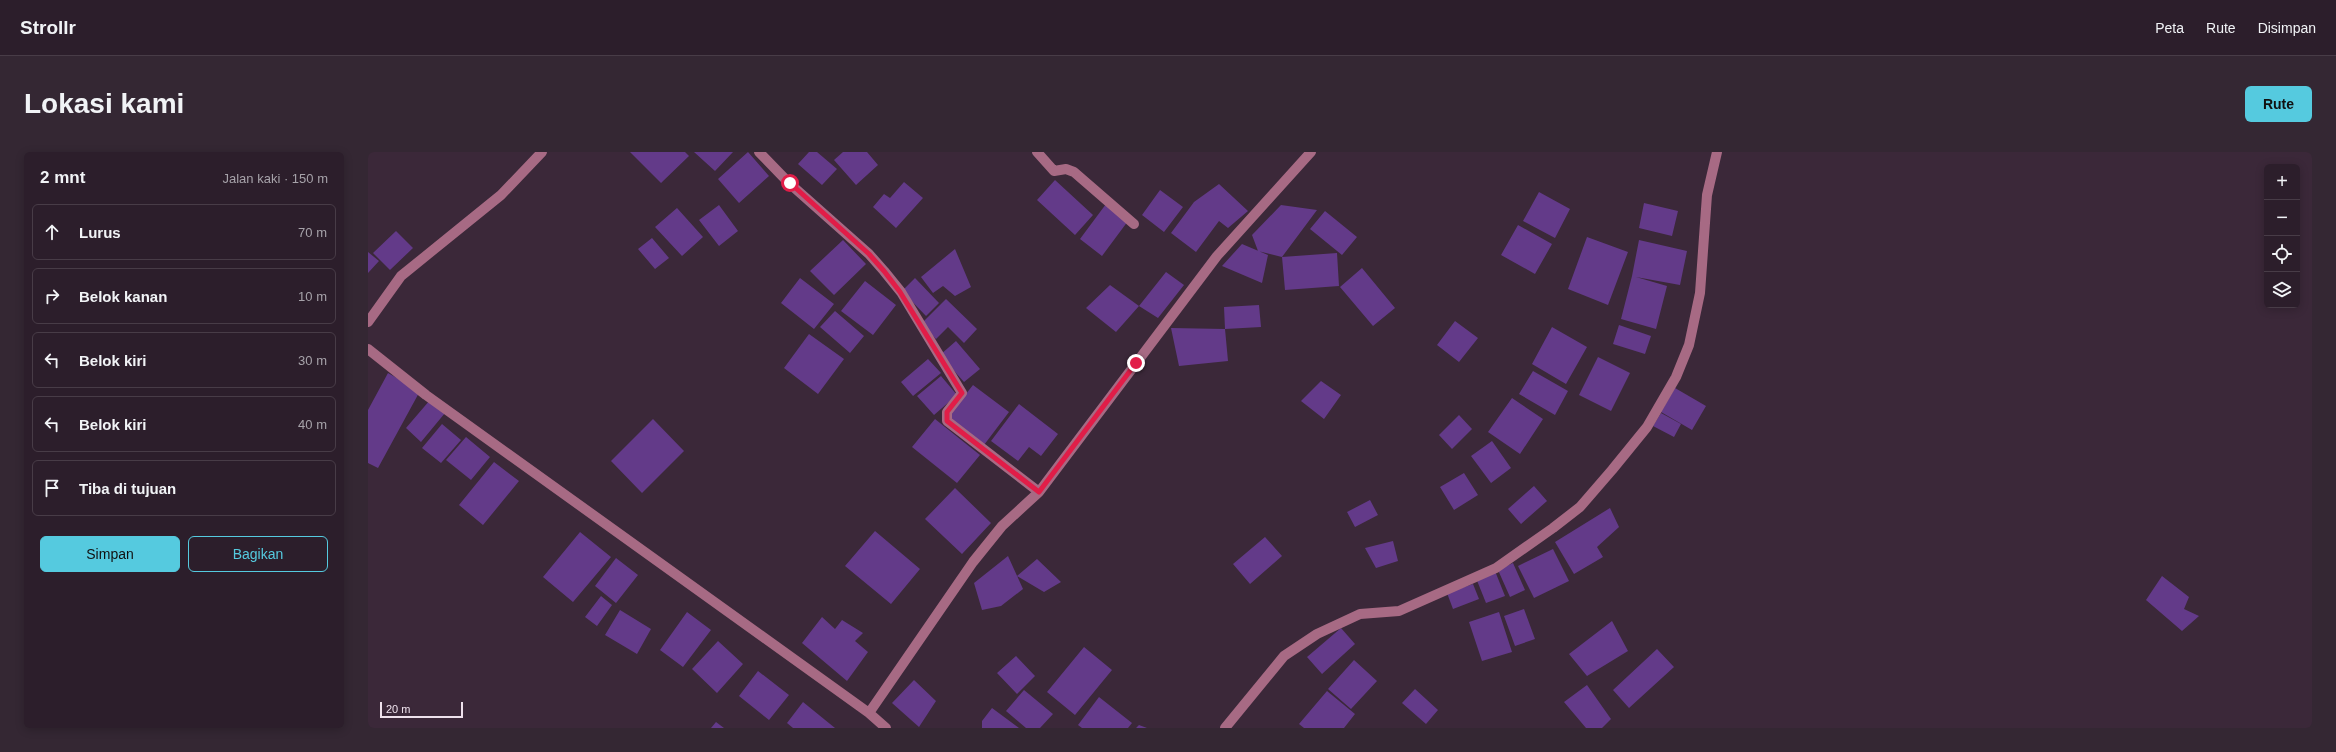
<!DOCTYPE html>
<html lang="id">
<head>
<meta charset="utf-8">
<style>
  body { margin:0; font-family:Arial,sans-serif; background:#342733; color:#f1f3f6 }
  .controls { position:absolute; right:12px; top:12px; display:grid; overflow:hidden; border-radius:6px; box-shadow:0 2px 10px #0003 }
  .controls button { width:36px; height:36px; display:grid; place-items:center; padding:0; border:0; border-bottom:1px solid #483c47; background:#2c1e2b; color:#f1f3f6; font:20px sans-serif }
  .scale { position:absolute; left:12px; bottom:10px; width:83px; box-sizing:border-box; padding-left:4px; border:2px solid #eee1ec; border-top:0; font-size:11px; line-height:14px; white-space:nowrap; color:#eee1ec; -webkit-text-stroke:3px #3b2839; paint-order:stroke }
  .stop { position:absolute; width:12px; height:12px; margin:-9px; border:3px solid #e11d48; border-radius:50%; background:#fff }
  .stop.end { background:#e11d48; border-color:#fff; box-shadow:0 1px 4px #0008 }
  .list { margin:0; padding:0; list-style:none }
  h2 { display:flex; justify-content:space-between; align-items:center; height:52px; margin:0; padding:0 16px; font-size:17px }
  h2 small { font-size:13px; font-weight:400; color:#a6a2a9 }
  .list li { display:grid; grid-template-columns:26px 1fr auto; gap:12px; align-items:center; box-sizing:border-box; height:56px; margin:0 8px 8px; padding:0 8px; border:1px solid #483c47; border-radius:6px }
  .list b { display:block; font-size:15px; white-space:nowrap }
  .list em { font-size:13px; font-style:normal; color:#a6a2a9 }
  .actions { display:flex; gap:8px; padding:12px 16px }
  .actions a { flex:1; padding:9px 0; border:1px solid #55cadf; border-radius:6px; text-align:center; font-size:14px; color:#55cadf }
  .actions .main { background:#55cadf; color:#111 }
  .icon { flex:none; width:22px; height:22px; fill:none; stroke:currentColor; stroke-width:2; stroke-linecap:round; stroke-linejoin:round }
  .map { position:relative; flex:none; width:1944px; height:576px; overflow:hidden; border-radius:6px }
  header { display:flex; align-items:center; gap:24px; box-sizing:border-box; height:56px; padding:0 20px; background:#2c1e2b; border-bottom:1px solid #483c47 }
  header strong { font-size:19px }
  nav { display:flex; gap:22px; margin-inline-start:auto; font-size:14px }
  .intro { display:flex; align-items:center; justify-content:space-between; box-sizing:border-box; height:96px; padding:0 24px }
  h1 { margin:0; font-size:28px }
  .button { padding:10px 18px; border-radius:6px; background:#55cadf; color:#111; font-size:14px; font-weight:700 }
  main { display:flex; gap:24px; padding:0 24px }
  aside { flex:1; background:#2c1e2b; border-radius:6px; box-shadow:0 2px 10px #0003 }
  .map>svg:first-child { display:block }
  .building { fill:#633a89 }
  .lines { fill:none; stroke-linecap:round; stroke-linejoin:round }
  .minor { stroke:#a76a84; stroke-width:10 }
  .route { stroke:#e11d48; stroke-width:5 }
</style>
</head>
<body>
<header>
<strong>Strollr</strong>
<nav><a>Peta</a><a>Rute</a><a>Disimpan</a></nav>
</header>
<div class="intro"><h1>Lokasi kami</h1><a class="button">Rute</a></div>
<main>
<aside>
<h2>2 mnt<small>Jalan kaki · 150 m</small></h2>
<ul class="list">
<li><svg class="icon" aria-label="ahead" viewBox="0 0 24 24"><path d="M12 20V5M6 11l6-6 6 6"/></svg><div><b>Lurus</b></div><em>70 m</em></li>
<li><svg class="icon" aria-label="right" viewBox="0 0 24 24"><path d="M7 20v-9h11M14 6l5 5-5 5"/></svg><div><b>Belok kanan</b></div><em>10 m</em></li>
<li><svg class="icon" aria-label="left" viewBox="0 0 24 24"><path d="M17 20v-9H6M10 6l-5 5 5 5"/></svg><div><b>Belok kiri</b></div><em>30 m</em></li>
<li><svg class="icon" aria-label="left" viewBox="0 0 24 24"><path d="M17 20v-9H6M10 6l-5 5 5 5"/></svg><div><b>Belok kiri</b></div><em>40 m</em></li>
<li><svg class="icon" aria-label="arrive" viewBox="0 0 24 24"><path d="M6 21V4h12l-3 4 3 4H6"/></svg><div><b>Tiba di tujuan</b></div></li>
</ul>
<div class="actions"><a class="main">Simpan</a><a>Bagikan</a></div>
</aside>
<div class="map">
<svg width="1944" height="576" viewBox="0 0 1944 576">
  <rect width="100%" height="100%" fill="#3b2839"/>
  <path class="building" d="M262 0H317L321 4 293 31Z
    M326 0H365L347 19Z
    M380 0 401 24 371 51 350 27Z
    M441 0H449L469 17 454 33 430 12Z
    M475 0H499L510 13 488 33 466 8Z
    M687 28 725 63 707 83 669 48Z
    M536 30 555 46 528 76 505 55 516 42 522 46Z
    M851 32 880 59 860 76 851 69 828 100 803 81 826 50Z
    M792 38 815 55 796 80 774 63Z
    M1171 40 1202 57 1187 86 1155 69Z
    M1276 51 1310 59 1304 84 1271 76Z
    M738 52 760 69 734 104 712 87Z
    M351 53 370 79 351 94 331 68Z
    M913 53 949 58 914 105 890 99 884 83Z
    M309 56 335 85 314 104 287 75Z
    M957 59 989 85 974 103 942 77Z
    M1150 73 1184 92 1167 122 1133 103Z
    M28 79 45 96 22 118 5 101Z
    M1219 85 1260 100 1240 153 1200 137Z
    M284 86 301 106 287 117 270 97Z
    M475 88 498 112 466 143 442 119Z
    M1271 88 1319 99 1312 133 1268 125 1299 134 1288 177 1253 167 1264 124Z
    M874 92 900 103 894 131 854 114Z
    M587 97 603 135 587 144 575 134 565 141 553 125Z
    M0 100 11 109 0 121Z
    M969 101 971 134 917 138 914 105Z
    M994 116 1027 156 1005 174 972 135Z
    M798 120 816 133 790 166 771 154Z
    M432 126 466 152 446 177 413 151Z
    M547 126 571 151 558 164 534 139Z
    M497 129 528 153 505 183 473 159Z
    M742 133 771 154 748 180 718 156Z
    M578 147 609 177 596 191 580 175 568 187 553 172Z
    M891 153 893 175 857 177 856 155Z
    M467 159 496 184 482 201 452 175Z
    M1087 169 1110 186 1091 210 1069 193Z
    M1251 173 1283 184 1277 202 1245 192Z
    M1184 175 1219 195 1198 232 1164 212Z
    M803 176 857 177 860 209 811 214Z
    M441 182 476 207 450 242 416 216Z
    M588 189 612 217 596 230 572 203Z
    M1230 205 1262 221 1243 259 1211 243Z
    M560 207 573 221 545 244 533 230Z
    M1165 219 1200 239 1187 263 1151 242Z
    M20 221 52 239 10 316 0 311V258Z
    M573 224 589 243 566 263 549 244Z
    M953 229 973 243 956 267 933 249Z
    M605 233 641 260 616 293 579 266Z
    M1307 236 1338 254 1324 278 1293 260Z
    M1144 246 1175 267 1152 302 1120 280Z
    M62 248 77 261 53 290 38 276Z
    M651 252 690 282 673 304 661 295 650 309 623 289Z
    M1293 261 1313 272 1306 285 1285 274Z
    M1091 263 1104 277 1084 297 1071 283Z
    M285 267 316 299 274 341 243 309Z
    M567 267 612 303 589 331 544 295Z
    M74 272 93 288 73 311 54 296Z
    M98 285 122 305 103 328 78 308Z
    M1124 289 1143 316 1123 331 1103 304Z
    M126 310 151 329 115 373 91 353Z
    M1096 321 1110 343 1086 358 1072 335Z
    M1166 334 1179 349 1153 372 1140 357Z
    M587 336 623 371 594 402 557 367Z
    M1002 348 1010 363 987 375 979 360Z
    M1242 356 1251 375 1229 395 1235 405 1206 422 1187 390Z
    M507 379 552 417 523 452 477 414Z
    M212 380 243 405 205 450 175 425Z
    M897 385 914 404 882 432 865 412Z
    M1025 389 1030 409 1008 416 997 396Z
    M1185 397 1201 429 1166 446 1150 414Z
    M640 404 655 437 633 454 614 458 606 431Z
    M248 406 270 423 248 451 227 434Z
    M669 407 693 430 676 440 649 424Z
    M1145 411 1157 438 1142 445 1130 418Z
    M1127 419 1137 444 1118 451 1108 426Z
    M1794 424 1821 445 1816 457 1831 464 1814 479 1778 448Z
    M1105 432 1111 447 1085 457 1079 441Z
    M233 444 244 453 229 474 217 465Z
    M1156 457 1167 487 1147 494 1136 464Z
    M252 458 283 477 269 502 237 483Z
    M319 460 343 478 315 515 292 498Z
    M1131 460 1144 500 1114 509 1101 470Z
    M454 465 467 477 474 468 495 481 487 489 500 500 479 529 434 491Z
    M1244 469 1260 499 1219 524 1201 502Z
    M973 476 987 492 954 522 939 505Z
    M350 489 375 512 349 541 324 517Z
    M716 495 744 518 707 563 679 540Z
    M1289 497 1306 515 1261 556 1245 538Z
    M648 504 667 524 649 542 629 521Z
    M986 508 1009 529 983 557 960 537Z
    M390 519 421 543 401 568 371 544Z
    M546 528 568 549 551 575 524 551Z
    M1219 533 1243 567 1234 576H1218L1196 550Z
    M1047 537 1070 558 1058 572 1034 551Z
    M656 538 685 562 672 576H658L638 559Z
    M959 539 987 562 976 576H936L931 572Z
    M731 545 764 571 760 576H714L710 573Z
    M435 550 467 576H425L419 571Z
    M624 556 651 576H614V569Z
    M348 570 356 576H343Z
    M771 573 779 576H768Z"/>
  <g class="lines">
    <path class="minor" d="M391 0 421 31 501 102 516 119 533 140 594 241 579 260V269L671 340
      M669 0 686 19 698 17 706 20 766 72
      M0 170 33 124 133 43 174 0
      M0 197 58 243 501 561 518 576
      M501 561 605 410 634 374 671 340 849 104 943 0
      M857 576 916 504 949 482 992 462 1031 459 1128 416 1185 376 1212 355 1244 318 1279 275 1308 225 1321 193 1332 141 1339 43 1349 0"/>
  </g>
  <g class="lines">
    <path class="route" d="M422 31 501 102 516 119 532 140 594 241 579 260V269L671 340 768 211"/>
  </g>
</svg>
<div class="controls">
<button>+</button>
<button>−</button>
<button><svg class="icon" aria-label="locate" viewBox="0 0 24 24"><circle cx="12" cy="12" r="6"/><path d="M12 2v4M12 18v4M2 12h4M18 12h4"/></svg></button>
<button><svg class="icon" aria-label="layers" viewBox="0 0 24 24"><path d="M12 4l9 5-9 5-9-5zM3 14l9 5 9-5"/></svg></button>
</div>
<div class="scale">20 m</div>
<div class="stop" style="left:422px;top:31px"></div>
<div class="stop end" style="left:768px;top:211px"></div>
</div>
</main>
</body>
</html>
